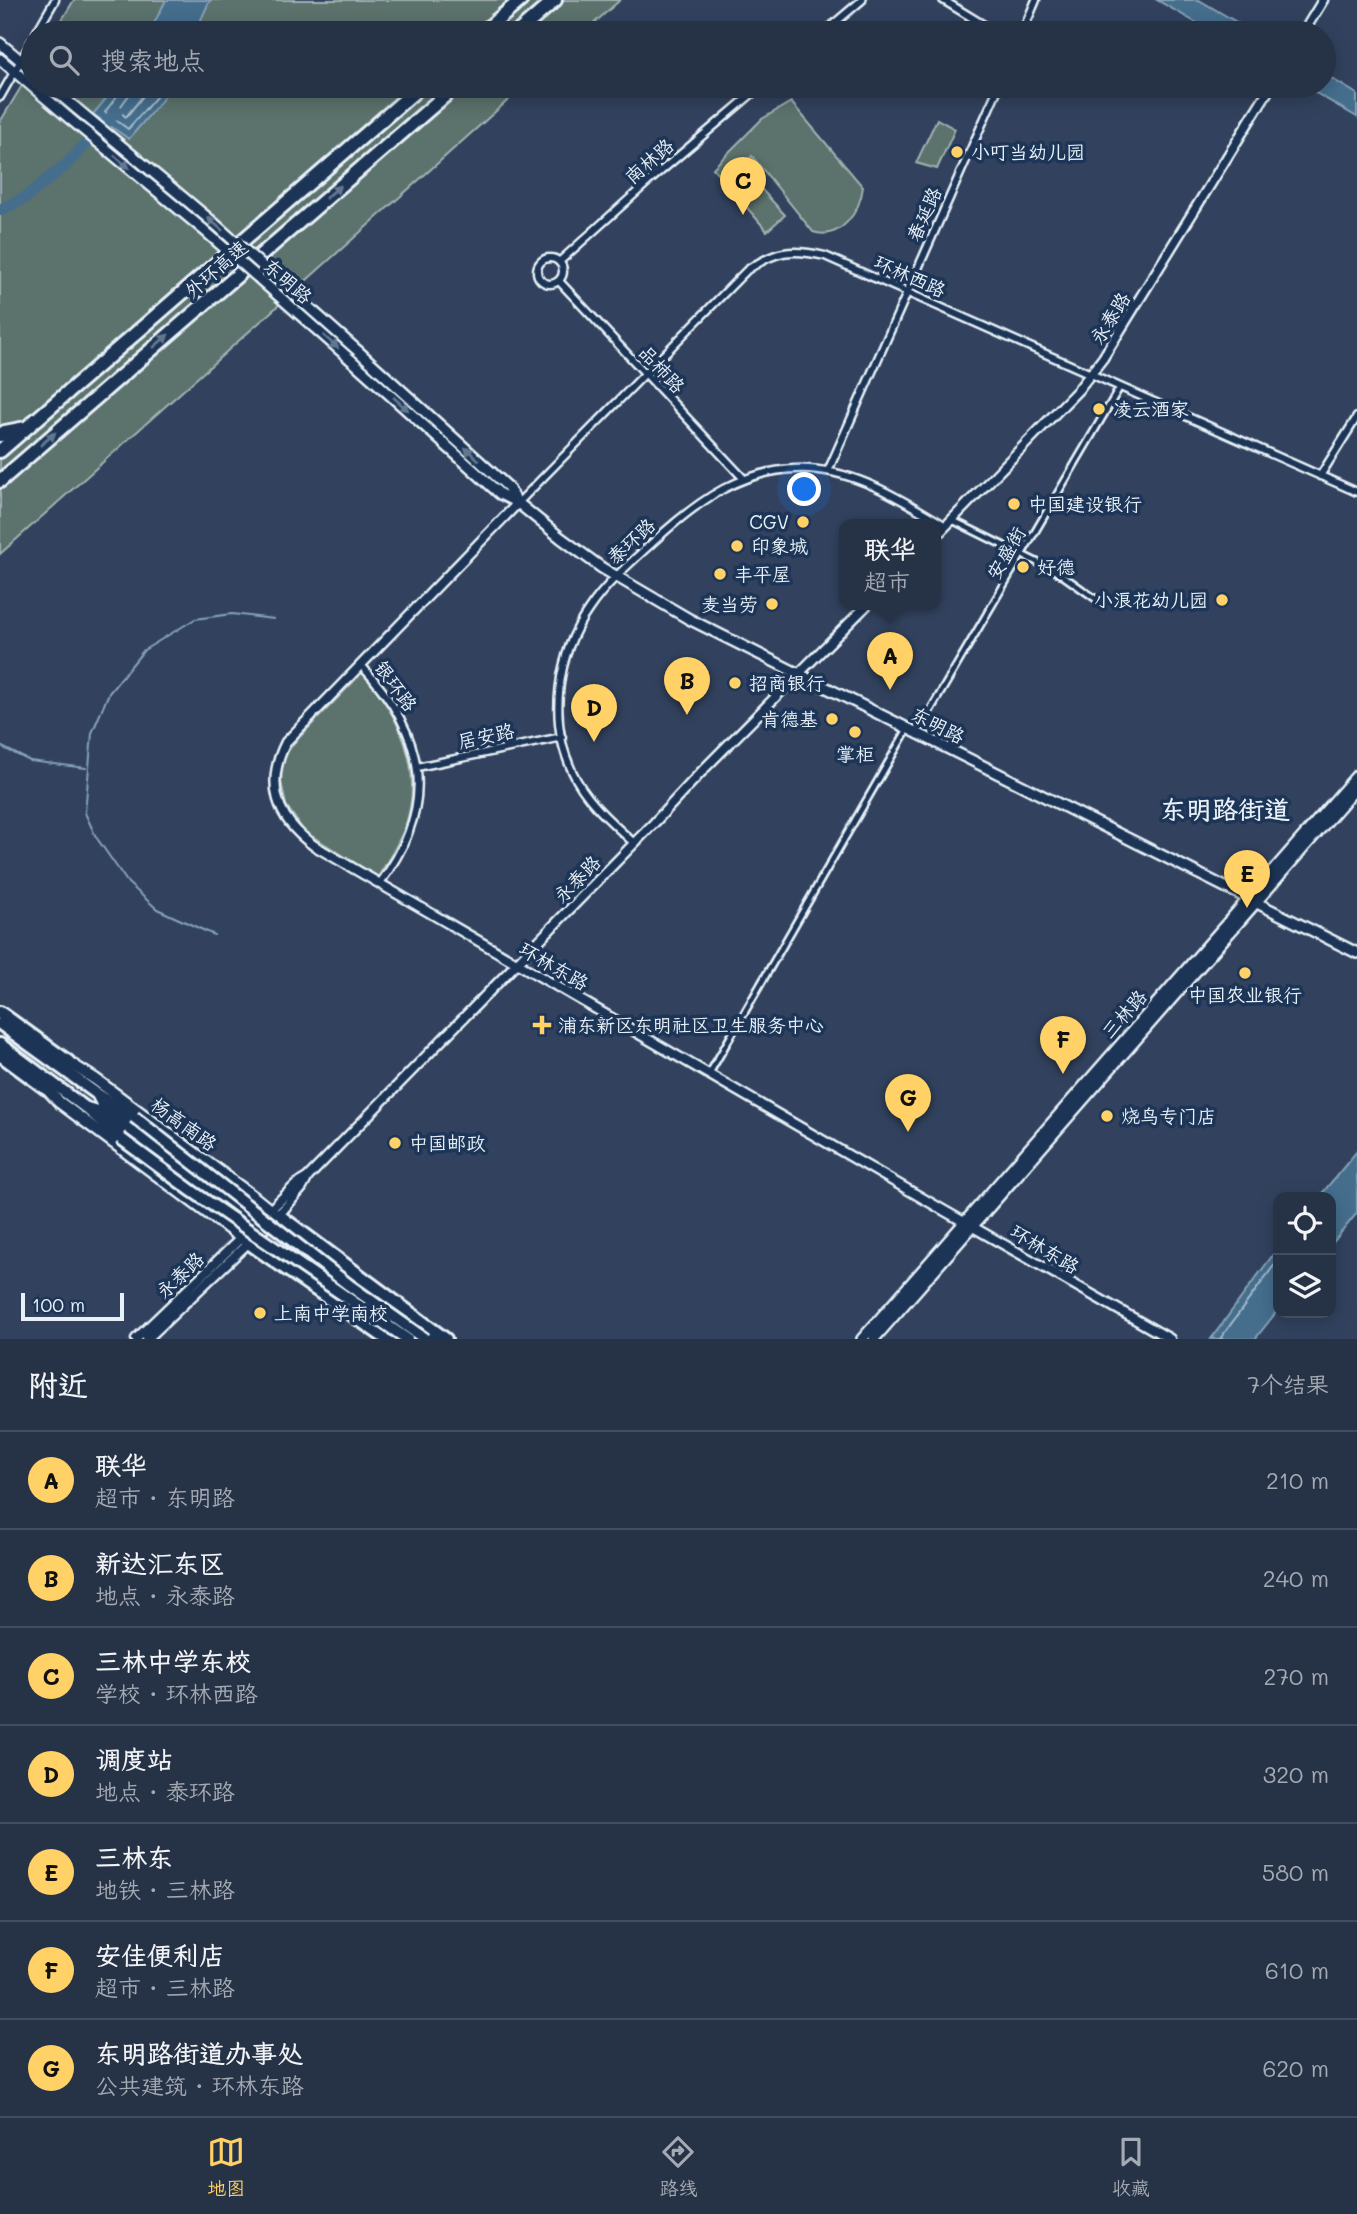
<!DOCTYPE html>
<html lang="zh">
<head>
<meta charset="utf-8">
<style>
  body { margin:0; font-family:Mali,"LXGW WenKai TC",sans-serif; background:#2e3a4d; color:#f1f3f6 }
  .controls { position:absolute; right:21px; bottom:21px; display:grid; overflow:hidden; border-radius:14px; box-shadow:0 4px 18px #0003 }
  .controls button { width:63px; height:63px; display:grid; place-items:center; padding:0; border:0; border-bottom:2px solid #424d5f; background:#263246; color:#f1f3f6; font:35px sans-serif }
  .scale { position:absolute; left:21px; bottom:18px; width:103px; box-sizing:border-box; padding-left:7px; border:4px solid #e8f1f8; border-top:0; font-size:19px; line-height:24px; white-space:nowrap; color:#e8f1f8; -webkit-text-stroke:5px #1d3557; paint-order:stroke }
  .you { position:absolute; left:805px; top:490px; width:24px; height:24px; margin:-18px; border:5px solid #fff; border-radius:50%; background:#1a73e8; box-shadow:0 0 0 10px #1a73e833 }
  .badge { display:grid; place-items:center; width:46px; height:46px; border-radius:50%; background:#ffd166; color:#111; font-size:23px; font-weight:700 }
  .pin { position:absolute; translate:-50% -58px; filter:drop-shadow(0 2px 4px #0008) }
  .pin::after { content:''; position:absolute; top:37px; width:24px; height:21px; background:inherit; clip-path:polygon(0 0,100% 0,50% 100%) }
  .popup { position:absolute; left:839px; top:519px; width:102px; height:91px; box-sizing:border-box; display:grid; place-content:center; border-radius:14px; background:#263246; filter:drop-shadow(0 2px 5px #0005); font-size:23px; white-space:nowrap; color:#a4aab3 }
  .popup b { font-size:26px; color:#f1f3f6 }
  .popup::after { content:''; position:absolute; left:50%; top:100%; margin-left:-14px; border:14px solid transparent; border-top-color:#263246 }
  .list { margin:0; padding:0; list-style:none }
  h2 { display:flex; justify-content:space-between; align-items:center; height:91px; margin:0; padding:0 28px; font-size:30px }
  h2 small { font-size:23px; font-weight:400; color:#a4aab3 }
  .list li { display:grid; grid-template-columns:46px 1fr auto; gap:21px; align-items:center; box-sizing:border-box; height:98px; padding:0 28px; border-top:2px solid #424d5f }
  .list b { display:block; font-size:26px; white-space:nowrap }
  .list p { margin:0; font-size:23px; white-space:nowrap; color:#a4aab3 }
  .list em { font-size:23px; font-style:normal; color:#a4aab3 }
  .icon { flex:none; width:38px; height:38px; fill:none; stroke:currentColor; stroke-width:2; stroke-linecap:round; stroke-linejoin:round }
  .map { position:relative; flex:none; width:1357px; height:1339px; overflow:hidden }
  .search { position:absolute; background:#263246; box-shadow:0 4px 18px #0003; left:21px; right:21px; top:21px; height:77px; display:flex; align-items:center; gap:18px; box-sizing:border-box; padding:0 24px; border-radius:38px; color:#a4aab3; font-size:26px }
  .sheet { height:777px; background:#263246 }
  nav { display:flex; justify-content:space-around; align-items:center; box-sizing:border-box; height:98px; border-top:2px solid #424d5f; background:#263246; font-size:19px; color:#a4aab3 }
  nav a { display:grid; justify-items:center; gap:4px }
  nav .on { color:#ffd166 }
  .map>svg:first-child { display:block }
  .green { fill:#5b726d; stroke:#a2b2b2; stroke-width:2 }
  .water { fill:#456e8d; stroke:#86a2b8; stroke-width:2 }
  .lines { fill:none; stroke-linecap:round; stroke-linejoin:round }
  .shore { stroke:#a7bdcd; stroke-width:2 }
  .stream { stroke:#86a2b8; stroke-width:2 }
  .river { stroke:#456e8d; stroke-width:12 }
  .pedestrian-casing { stroke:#e8f1f8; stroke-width:10 }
  .minor-casing { stroke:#e8f1f8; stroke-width:11 }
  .tertiary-casing { stroke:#e8f1f8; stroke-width:13 }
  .secondary-casing { stroke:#e8f1f8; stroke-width:14 }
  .primary-casing { stroke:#e8f1f8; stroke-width:15 }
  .trunk-casing { stroke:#e8f1f8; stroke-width:16 }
  .motorway-casing { stroke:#e8f1f8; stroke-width:18 }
  .pedestrian { stroke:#1d3557; stroke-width:4.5 }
  .minor { stroke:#1d3557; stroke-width:6 }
  .tertiary { stroke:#1d3557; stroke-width:8 }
  .secondary { stroke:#1d3557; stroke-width:9 }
  .primary { stroke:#1d3557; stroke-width:10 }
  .trunk { stroke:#1d3557; stroke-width:10 }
  .motorway { stroke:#1d3557; stroke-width:12 }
  .secondary-bridge-casing { stroke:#e8f1f8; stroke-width:14; stroke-linecap:butt }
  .trunk-bridge-casing { stroke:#e8f1f8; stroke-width:16; stroke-linecap:butt }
  .secondary-bridge { stroke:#1d3557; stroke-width:9 }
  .trunk-bridge { stroke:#1d3557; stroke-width:10 }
  .oneway { fill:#64778f }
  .poi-dot { fill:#ffd166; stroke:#1d3557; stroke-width:2.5 }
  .labels { text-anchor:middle; stroke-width:7; stroke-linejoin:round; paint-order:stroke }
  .poi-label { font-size:19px; fill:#e8f1f8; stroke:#1d3557; text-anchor:start }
  .street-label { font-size:19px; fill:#e8f1f8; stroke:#1d3557 }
  .district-label { font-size:26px; font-weight:bold; fill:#e8f1f8; stroke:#1d3557 }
</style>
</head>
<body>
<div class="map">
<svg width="1357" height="1339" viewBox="0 0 1357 1339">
  <rect width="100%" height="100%" fill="#32425e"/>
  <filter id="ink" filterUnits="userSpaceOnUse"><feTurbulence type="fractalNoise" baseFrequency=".0143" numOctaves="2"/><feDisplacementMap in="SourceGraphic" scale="14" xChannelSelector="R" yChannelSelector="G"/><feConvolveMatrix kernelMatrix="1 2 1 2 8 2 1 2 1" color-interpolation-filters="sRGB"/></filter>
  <g filter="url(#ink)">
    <path class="green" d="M74 0H620L583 33H54Z
      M33 67V86H524L0 554V122Z
      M791 102 863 187C860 211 841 241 813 232L752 156 742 168 785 215 767 231 713 168 762 119Z
      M937 119 955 129 937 169 916 163Z
      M362 673C399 714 424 768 406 824 400 842 388 860 378 877L304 831 286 805 281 781 283 759 293 744Z"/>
    <path class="water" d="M166 0H210L195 33H149Z
      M1157 0H1199L1255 33H1214Z
      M1324 74 1357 94V117L1304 86H1324Z
      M117 86H169L162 100 129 139 93 114Z
      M1357 1151V1213L1331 1245V1197H1319Z
      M1278 1248V1310L1255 1339H1211Z"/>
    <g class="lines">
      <path class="shore" d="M121 86 120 92 105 112 128 129 156 97 161 86
        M130 86 129 95 118 110 126 117 151 86
        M1220 1339 1278 1260"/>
      <path class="stream" d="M0 746 30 761 86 768
        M214 935 157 909 128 883 96 837 85 813 92 733 109 693 144 650 195 619 232 614 274 619"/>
      <path class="river" d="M0 210 25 198 67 164 117 111"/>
      <g class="pedestrian-casing">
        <path id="pedestrian" d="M952 520 1059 573 1103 604
          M917 733 1120 387
          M709 1074 907 730"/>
      </g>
      <g class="minor-casing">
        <path id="minor" d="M943 0 997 33
          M36 33 55 0
          M823 33 862 0
          M1022 33 1036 0
          M0 97 33 39
          M537 271a13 13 0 1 1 26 0a13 13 0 1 1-26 0Z
          M559 262 648 182 761 86
          M559 281 744 479
          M828 471 999 86
          M1320 476 1357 417
          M518 503 747 270C776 251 790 248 825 256L1357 492
          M361 665C426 735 439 804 380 883
          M417 767 562 737
          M634 843C611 822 585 800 572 771 548 720 557 654 589 609 606 584 629 564 651 544 697 501 744 466 809 469 859 472 904 501 946 526"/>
      </g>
      <g class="tertiary-casing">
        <path id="tertiary" d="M1303 33 1323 0
          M518 503 286 742C265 783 276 818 313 845L943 1210 1170 1339
          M936 536 1078 390 1103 358 1271 86
          M136 1339 297 1184 307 1178
          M147 1339 284 1209 302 1188 308 1177 654 823 704 769 868 604"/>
      </g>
      <g class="secondary-casing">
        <path id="secondary" d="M0 43 33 71
          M0 59 69 118
          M50 86 77 109
          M358 351 508 487 517 502
          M350 359 500 494 518 503 561 538 602 568 689 619 1357 953
          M862 1339 1357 775
          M874 1339 1357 787"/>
      </g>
      <g class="primary-casing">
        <path id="primary" d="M68 1062 95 1079 255 1198 271 1211 273 1219 437 1339
          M46 1088 59 1102 248 1243
          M97 1094 102 1104 265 1227
          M87 1108 97 1111 217 1200
          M245 1238 252 1239 395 1339"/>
      </g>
      <g class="trunk-casing">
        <path id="trunk" d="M0 1024 97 1094 134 1117
          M0 1044 86 1108 120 1138
          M278 1214 446 1339
          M248 1243 386 1339"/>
      </g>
      <g class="motorway-casing">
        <path id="motorway" d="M482 33 521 0
          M517 33 555 0
          M0 435 5 432 26 428
          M0 451 421 86
          M0 481 456 86
          M0 1013 68 1062
          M0 1054 46 1088"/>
      </g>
      <use href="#pedestrian" class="pedestrian"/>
      <use href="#minor" class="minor"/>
      <use href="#tertiary" class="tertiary"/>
      <use href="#secondary" class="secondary"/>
      <use href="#primary" class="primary"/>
      <use href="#trunk" class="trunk"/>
      <use href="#motorway" class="motorway"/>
      <g class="secondary-bridge-casing">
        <path id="secondary-bridge" d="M77 109 215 224 358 351
          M69 118 204 230 350 359"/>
      </g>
      <g class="trunk-bridge-casing">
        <path id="trunk-bridge" d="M134 1117 349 1285 425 1339
          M120 1138 192 1191 407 1339"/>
      </g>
      <use href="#secondary-bridge" class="secondary-bridge"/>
      <use href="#trunk-bridge" class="trunk-bridge"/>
    </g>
    <defs><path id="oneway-solid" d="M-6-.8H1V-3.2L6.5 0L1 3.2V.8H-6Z" transform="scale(1.75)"/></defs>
    <g class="oneway">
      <use href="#oneway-solid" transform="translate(122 162) rotate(40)"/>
      <use href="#oneway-solid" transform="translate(333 192) rotate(-41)"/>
      <use href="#oneway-solid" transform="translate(215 224) rotate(-139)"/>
      <use href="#oneway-solid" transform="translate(161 341) rotate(-41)"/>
      <use href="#oneway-solid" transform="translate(331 342) rotate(42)"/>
      <use href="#oneway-solid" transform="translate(401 404) rotate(42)"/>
      <use href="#oneway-solid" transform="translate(48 439) rotate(-41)"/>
      <use href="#oneway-solid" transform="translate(472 454) rotate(-138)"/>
    </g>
  </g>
  <g class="poi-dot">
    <circle cx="957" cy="152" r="7"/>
    <circle cx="1099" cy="409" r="7"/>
    <circle cx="1014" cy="504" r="7"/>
    <circle cx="803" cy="522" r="7"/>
    <circle cx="737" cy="546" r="7"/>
    <circle cx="1023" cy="567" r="7"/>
    <circle cx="720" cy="574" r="7"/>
    <circle cx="1222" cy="600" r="7"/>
    <circle cx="772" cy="604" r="7"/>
    <circle cx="735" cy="683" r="7"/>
    <circle cx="832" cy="719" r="7"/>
    <circle cx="855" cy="732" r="7"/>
    <circle cx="1245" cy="973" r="7"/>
    <path d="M538.5 1014.5h7v7h7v7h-7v7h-7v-7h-7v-7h7z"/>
    <circle cx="1107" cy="1116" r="7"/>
    <circle cx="395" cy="1143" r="7"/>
    <circle cx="260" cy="1313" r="7"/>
  </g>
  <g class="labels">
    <g class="poi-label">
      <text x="971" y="159">小叮当幼儿园</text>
      <text x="1113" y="416">凌云酒家</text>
      <text x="1028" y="511">中国建设银行</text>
      <text x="789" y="529" text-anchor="end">CGV</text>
      <text x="751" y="553">印象城</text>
      <text x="1037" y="574">好德</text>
      <text x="734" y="581">丰平屋</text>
      <text x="1208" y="607" text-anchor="end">小浪花幼儿园</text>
      <text x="758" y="611" text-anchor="end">麦当劳</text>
      <text x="749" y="690">招商银行</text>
      <text x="818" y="726" text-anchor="end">肯德基</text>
      <text x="855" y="761" text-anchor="middle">掌柜</text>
      <text x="1245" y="1002" text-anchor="middle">中国农业银行</text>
      <text x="558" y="1032">浦东新区东明社区卫生服务中心</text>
      <text x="1121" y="1123">烧鸟专门店</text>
      <text x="409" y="1150">中国邮政</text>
      <text x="274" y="1320">上南中学南校</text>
    </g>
    <g class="street-label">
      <text transform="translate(649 161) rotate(-41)" y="7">南林路</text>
      <text transform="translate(924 214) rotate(-66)" y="7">春延路</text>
      <text transform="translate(216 269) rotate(-41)" y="7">外环高速</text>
      <text transform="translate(910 276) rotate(24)" y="7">环林西路</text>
      <text transform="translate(288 281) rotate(41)" y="7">东明路</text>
      <text transform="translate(1110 318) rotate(-58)" y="7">永泰路</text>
      <text transform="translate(662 369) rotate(47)" y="7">品柿路</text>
      <text transform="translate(631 541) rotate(-43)" y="7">泰环路</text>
      <text transform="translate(1006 553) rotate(-60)" y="7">安盛街</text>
      <text transform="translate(396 686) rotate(54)" y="7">银环路</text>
      <text transform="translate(938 725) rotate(27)" y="7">东明路</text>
      <text transform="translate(486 736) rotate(-12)" y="7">居安路</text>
      <text transform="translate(577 879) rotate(-46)" y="7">永泰路</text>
      <text transform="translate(554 966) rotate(30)" y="7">环林东路</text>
      <text transform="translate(1124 1014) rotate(-49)" y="7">三林路</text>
      <text transform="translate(184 1124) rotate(36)" y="7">杨高南路</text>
      <text transform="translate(1045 1249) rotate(31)" y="7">环林东路</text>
      <text transform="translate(180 1275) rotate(-44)" y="7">永泰路</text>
    </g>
    <g class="district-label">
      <text x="1225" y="819">东明路街道</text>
    </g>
  </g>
</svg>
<div class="controls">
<button><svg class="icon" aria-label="locate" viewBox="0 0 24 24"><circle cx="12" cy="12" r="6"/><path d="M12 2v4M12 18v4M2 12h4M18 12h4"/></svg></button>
<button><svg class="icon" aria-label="layers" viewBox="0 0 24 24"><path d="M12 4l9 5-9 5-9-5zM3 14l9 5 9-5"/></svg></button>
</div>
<div class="scale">100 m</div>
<div class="you"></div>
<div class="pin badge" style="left:890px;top:690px">A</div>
<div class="popup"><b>联华</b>超市</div>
<div class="pin badge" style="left:687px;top:715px">B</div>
<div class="pin badge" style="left:743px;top:215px">C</div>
<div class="pin badge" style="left:594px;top:742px">D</div>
<div class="pin badge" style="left:1247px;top:908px">E</div>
<div class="pin badge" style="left:1063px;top:1074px">F</div>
<div class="pin badge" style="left:908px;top:1132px">G</div>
<div class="search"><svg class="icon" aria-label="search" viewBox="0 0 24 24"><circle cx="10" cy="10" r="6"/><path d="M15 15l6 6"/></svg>搜索地点</div>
</div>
<section class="sheet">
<h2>附近<small>7个结果</small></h2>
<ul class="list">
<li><span class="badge">A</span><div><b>联华</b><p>超市 · 东明路</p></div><em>210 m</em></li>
<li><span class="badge">B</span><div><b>新达汇东区</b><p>地点 · 永泰路</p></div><em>240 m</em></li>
<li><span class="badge">C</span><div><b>三林中学东校</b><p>学校 · 环林西路</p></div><em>270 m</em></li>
<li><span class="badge">D</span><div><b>调度站</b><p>地点 · 泰环路</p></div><em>320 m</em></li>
<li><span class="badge">E</span><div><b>三林东</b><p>地铁 · 三林路</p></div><em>580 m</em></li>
<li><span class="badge">F</span><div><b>安佳便利店</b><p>超市 · 三林路</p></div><em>610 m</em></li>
<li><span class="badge">G</span><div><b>东明路街道办事处</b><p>公共建筑 · 环林东路</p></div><em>620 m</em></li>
</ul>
</section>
<nav>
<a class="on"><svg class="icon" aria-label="map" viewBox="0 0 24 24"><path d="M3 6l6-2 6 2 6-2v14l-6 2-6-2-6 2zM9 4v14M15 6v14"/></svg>地图</a>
<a><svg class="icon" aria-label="directions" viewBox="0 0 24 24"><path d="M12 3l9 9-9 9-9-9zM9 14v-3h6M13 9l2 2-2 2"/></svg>路线</a>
<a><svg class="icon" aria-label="saved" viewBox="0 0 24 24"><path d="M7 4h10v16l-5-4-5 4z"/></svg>收藏</a>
</nav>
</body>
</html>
